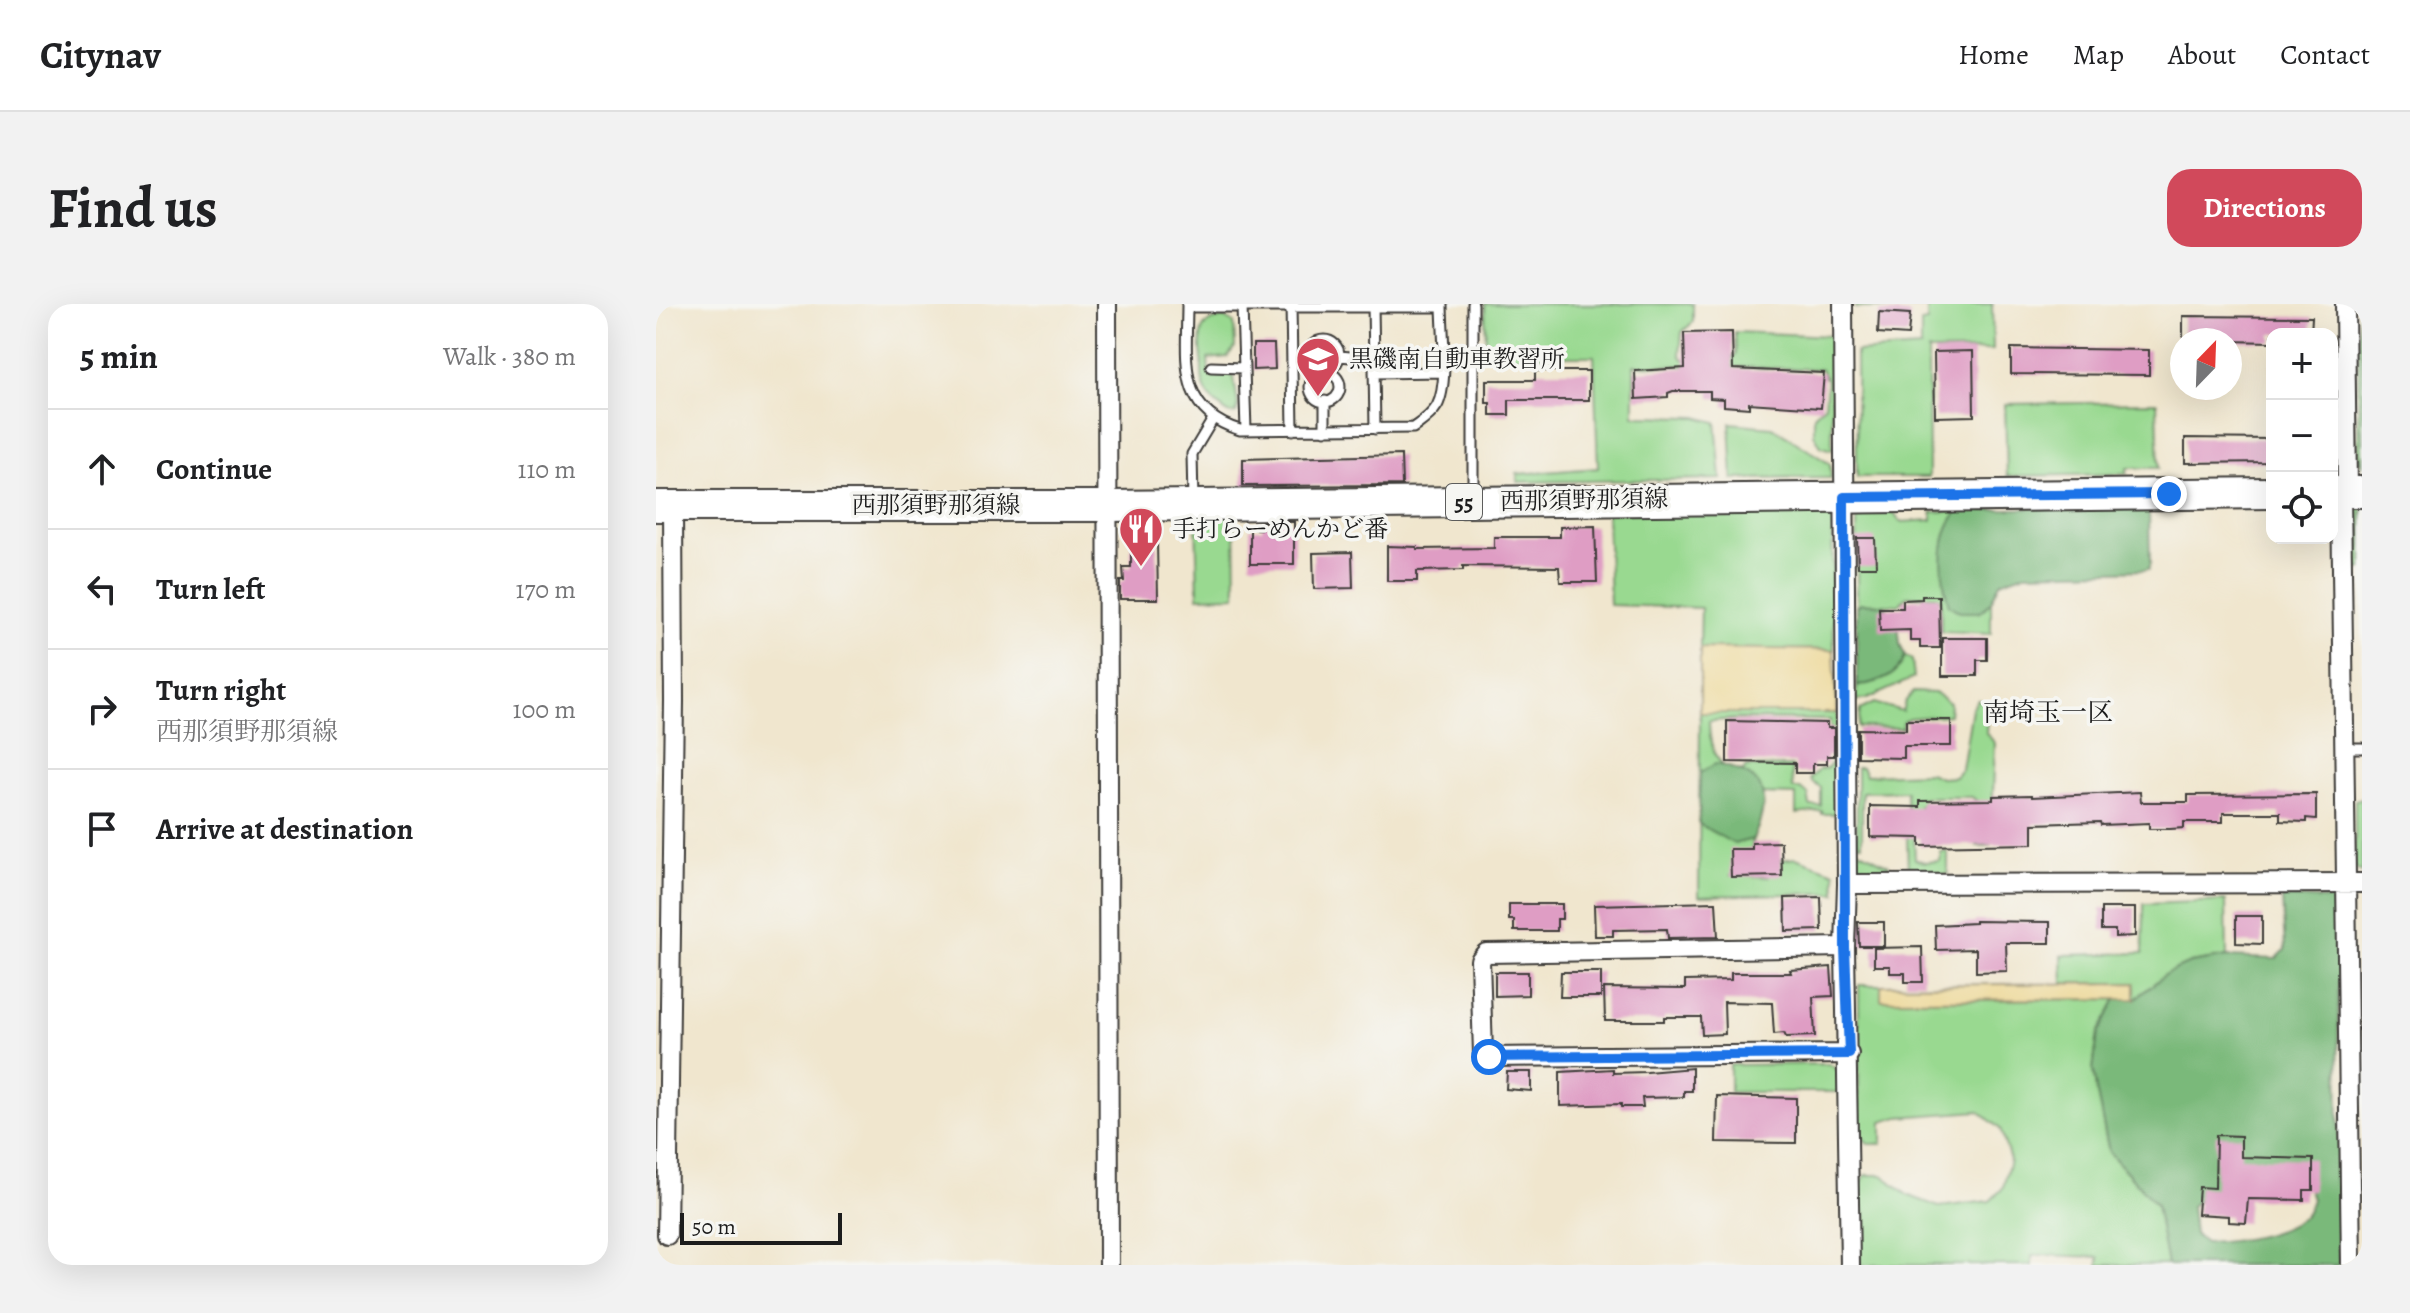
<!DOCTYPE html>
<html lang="en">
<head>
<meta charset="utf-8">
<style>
  body { margin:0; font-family:Alegreya,"Noto Serif JP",serif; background:#f2f2f2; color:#202124 }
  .controls { position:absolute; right:24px; top:24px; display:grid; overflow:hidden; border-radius:16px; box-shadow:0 8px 32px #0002 }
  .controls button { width:72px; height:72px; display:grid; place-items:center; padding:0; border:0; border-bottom:2px solid #e0e0e0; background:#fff; color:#202124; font:40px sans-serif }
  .compass { position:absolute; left:1514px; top:24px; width:72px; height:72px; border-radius:50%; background:#fff; box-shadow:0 8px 32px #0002; rotate:23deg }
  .scale { position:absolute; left:24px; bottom:20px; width:162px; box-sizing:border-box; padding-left:8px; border:4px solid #1c1c1c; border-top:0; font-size:22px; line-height:28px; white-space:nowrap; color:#1c1c1c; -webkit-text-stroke:6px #f6f6f2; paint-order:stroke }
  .stop { position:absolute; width:24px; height:24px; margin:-18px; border:6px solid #1a73e8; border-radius:50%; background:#fff }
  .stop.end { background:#1a73e8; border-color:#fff; box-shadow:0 2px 8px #0008 }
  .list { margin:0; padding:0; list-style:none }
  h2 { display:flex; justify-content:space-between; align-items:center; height:104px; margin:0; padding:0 32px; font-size:34px }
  h2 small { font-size:26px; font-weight:400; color:#757577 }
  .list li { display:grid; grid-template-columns:52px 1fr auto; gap:24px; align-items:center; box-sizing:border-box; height:120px; padding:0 32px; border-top:2px solid #e0e0e0 }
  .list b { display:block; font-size:30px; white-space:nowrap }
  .list p { margin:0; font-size:26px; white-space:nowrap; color:#757577 }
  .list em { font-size:26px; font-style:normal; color:#757577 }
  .icon { flex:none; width:44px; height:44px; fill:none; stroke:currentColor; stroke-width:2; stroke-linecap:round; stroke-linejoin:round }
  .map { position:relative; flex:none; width:1706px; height:961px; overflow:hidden; border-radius:24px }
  header { display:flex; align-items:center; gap:48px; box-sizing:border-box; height:112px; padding:0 40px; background:#fff; border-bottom:2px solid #e0e0e0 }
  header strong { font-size:38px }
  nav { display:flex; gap:44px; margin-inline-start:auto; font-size:28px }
  .intro { display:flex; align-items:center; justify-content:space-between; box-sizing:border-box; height:192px; padding:0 48px }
  h1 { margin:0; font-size:56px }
  .button { padding:20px 36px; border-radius:24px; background:#d1495b; color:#fff; font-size:28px; font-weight:700 }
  main { display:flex; gap:48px; padding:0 48px }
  aside { flex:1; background:#fff; border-radius:24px; box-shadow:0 8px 32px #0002 }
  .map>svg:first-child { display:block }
  .green { fill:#99d990; stroke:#5a7a56; stroke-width:2; fill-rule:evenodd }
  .forest { fill:#7ab97a; stroke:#4b6a4b; stroke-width:2; fill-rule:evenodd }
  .sand { fill:#eeda9e; stroke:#857b5d; stroke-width:2 }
  .building { fill:#df9dc4 }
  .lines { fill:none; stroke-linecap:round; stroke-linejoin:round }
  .service-casing { stroke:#3c3a37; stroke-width:13 }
  .minor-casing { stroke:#3c3a37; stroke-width:22 }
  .primary-casing { stroke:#3c3a37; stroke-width:34 }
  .service { stroke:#fff; stroke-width:9 }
  .minor { stroke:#fff; stroke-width:18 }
  .primary { stroke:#fff; stroke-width:30 }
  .route { stroke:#1a73e8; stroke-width:10 }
  .labels { text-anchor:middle; stroke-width:7; stroke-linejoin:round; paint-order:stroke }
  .shield { fill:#f6f6f2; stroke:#5d5d5c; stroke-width:2 }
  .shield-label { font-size:22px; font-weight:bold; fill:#1c1c1c }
  .poi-label { font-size:24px; fill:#1c1c1c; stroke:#f6f6f2; text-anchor:start }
  .street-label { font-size:24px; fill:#1c1c1c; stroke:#f6f6f2 }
  .neighbourhood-label { font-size:26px; fill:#1c1c1c; stroke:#f6f6f2 }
</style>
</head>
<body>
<header>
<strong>Citynav</strong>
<nav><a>Home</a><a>Map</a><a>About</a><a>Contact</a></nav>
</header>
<div class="intro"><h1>Find us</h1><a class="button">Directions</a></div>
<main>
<aside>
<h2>5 min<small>Walk · 380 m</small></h2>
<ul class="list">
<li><svg class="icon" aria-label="ahead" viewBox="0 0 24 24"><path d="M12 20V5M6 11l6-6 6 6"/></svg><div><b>Continue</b></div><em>110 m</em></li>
<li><svg class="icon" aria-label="left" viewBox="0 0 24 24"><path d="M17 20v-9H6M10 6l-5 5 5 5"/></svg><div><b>Turn left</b></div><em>170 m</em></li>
<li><svg class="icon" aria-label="right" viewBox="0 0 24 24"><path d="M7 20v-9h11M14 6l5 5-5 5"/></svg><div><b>Turn right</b><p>西那須野那須線</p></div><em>100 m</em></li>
<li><svg class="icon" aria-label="arrive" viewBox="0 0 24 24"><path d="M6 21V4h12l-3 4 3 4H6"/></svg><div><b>Arrive at destination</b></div></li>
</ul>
</aside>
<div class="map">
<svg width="1706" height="961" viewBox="0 0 1706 961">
  <rect width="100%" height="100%" fill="#f6f6f2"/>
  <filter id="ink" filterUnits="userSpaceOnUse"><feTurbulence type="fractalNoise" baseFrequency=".0125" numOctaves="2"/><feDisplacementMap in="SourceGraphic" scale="16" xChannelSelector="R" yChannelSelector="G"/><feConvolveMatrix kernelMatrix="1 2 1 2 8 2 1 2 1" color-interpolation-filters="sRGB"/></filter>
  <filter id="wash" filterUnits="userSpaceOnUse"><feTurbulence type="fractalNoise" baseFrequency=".006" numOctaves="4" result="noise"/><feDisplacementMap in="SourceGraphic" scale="32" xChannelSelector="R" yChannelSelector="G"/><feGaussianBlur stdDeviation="1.8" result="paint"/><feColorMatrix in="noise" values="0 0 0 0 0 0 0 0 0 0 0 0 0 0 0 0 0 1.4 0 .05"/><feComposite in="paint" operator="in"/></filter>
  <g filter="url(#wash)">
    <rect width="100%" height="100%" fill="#f0e6ce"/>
    <path class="green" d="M829 0H1037V18L1026 28 1024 50 1027 55H1075L1080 50 1079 28 1176 32V146L1165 143 1158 130V111L1169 100 1171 77 1165 65 978 61V112L1041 113 1060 118 1065 175 862 178 861 170 942 164 938 52H830Z
      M1200 0H1336L1337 46 1272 47 1273 173H1201L1200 48 1265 44V19L1271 18V4H1200Z
      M1703 0H1706V163L1702 155Z
      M569 14 578 19 579 43 571 53 552 55 553 70H573L578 73 582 102 580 109 574 110C563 103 552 95 548 82 545 75 546 64 546 56 544 32 540 17 569 14Z
      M1501 98 1503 164H1471V170L1351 172 1349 100Z
      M1074 119 1116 123 1174 160 1175 174 1077 175Z
      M1701 201H1706V265H1698L1697 208Z
      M1171 206 1176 214 1178 346 1044 344 1045 304 954 301 951 209Z
      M1205 207H1236L1244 218 1276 216V208L1303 207 1324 308 1335 298V330L1285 328V295L1279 292H1251L1243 301 1205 299 1201 302V210Z
      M540 211H579L580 292 542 293Z
      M1249 352 1256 356 1258 374 1211 395 1201 397V382C1221 378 1242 375 1249 352Z
      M1257 388 1279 389 1294 399 1293 411 1253 414 1247 418V424L1202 423 1204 406 1218 399 1246 407 1249 398Z
      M1322 395 1328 399 1331 412 1330 429 1339 439 1335 542H1321L1322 498 1316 493H1268L1257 514 1259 555 1269 558 1284 557 1285 548H1292V570L1252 569 1250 487 1206 488V540H1201V463H1206L1210 471 1273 469 1285 474 1299 473 1306 465 1316 404Z
      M1044 409H1181V510H1166V507L1140 510V491L1099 490 1096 545 1075 571 1112 573 1125 556 1140 554 1179 568 1180 589 1043 592ZM1084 415 1174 416 1176 459 1171 464 1164 465 1155 474 1156 478 1165 484V502H1154L1152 490 1144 485H1137L1136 462 1090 463 1086 469C1059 466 1053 442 1053 417Z
      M1706 494V569L1699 564V496Z
      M1201 545 1233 561 1235 570H1206L1202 567Z
      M1570 597 1571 653 1534 659 1511 669 1479 695V679H1407L1406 651 1487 649 1488 600Z
      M1203 681H1225V696L1460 695 1442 729 1437 766 1440 785 1453 848 1500 901 1511 961H1443V953L1385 951 1376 952V961H1204L1203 881 1210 871H1227L1251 891 1283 903 1334 897 1347 884 1354 856 1344 825 1323 807 1243 813 1226 818V840H1212L1203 829Z
      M1173 760 1182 766V788H1074V761Z"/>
    <path class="forest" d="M1486 202 1493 206 1494 260 1492 266 1369 269 1344 278 1335 298 1324 308H1304L1293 301C1284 272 1281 228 1304 206Z
      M1205 299 1225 300 1241 311 1244 340 1249 352C1242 375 1221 378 1201 382V302Z
      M1059 460C1110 469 1117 491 1097 535L1078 540 1043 520 1044 469Z
      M1626 593 1682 596 1683 961H1511L1500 901 1453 848 1440 785 1437 766 1442 729 1460 695H1479L1511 669 1534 659 1571 653 1620 655 1629 646ZM1648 869 1656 895C1654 900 1652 909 1648 912 1626 932 1577 938 1549 939L1538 930 1535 902 1550 891Z"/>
    <path class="sand" d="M1044 344 1178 346 1181 409H1044Z
      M1479 679V695L1225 696V681Z"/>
    <g id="blocks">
      <path class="building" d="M1223 8 1254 10 1252 31 1222 29Z
        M1527 12 1656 13 1655 30H1616V38L1527 36Z
        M1076 28 1077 65 1168 69 1165 104 1093 99V104L1068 102V95L1054 94V87H1017L1012 89V93L980 95 979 67 1029 64 1028 29Z
        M597 40H618L619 65 597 66Z
        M1355 44 1493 46V71L1355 70Z
        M1317 47 1318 112 1279 113 1278 48Z
        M879 67H933V96H853V111H834V99H830V76H879Z
        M1529 134 1616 135V158L1529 159Z
        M745 151 746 181 587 182V155Z
        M606 218H638V260H594V225H606Z
        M939 222 941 278H904L903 263 807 262V266L761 267V277H731V242L761 243V245L838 244V233H904V223Z
        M1201 234H1219L1220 263H1202Z
        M501 237 502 295H464V277H468L467 263H475V238Z
        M696 248 697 284 658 285 657 249Z
        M1266 292H1283L1284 344H1264V337H1254V326L1224 327 1223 304H1247V296L1266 295Z
        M1286 334H1331V356H1321V372H1286Z
        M1250 416H1295V442H1248V454L1202 453V425L1250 426Z
        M1071 417 1171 419V424H1178V452H1171V460H1157V469H1139V459L1071 458Z
        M1484 488 1485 498H1532V491L1660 490V515L1650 514V518L1624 517V509H1567V518H1528V524L1514 525H1493V519L1445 521 1444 518 1377 520V540L1264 542V534L1214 533V502L1264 503V497L1337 496V492L1376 491V493Z
        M1125 538 1126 572 1075 573 1074 545H1096V539Z
        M1165 593 1166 626 1130 627 1129 594Z
        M1060 598 1062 633 1012 634 1011 625 957 626V632H939L938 601Z
        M853 600H906V615H901V627H858V616H853Z
        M1445 604H1479V632L1459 633V626H1445Z
        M1580 612H1606V640L1580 639Z
        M1319 617 1394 618V639H1350L1351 667 1320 668V645L1280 646 1279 621 1319 619Z
        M1202 618H1228V642H1203Z
        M1266 643 1267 678H1249V669H1234V662H1218V644Z
        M1175 663 1177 692 1157 693 1159 732 1130 733 1128 729 1118 730 1116 699 1068 698 1069 730 1046 731 1045 713H1008V717H949L948 684 1029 685V677L1075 676V669H1135L1134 666Z
        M839 668H872V691L839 692Z
        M905 668H945V693H904Z
        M1036 764V787H1028V793L986 794 987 803H965V800L904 802V768L957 765V769L991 768Z
        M851 768H875V787L850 785Z
        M1061 792 1140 794V839L1060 838Z
        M1560 831 1585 832V853L1657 855V886H1648V896L1592 895 1590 919 1573 918V912L1541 910 1543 883 1559 884Z"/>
    </g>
  </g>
  <g filter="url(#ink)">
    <use href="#blocks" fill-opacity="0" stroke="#3c3a37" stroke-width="2"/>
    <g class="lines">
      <g class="service-casing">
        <path id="service" d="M531 0C531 55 520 107 584 126L757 124C765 118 775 112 781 102 793 80 786 26 786 0
          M635 0 637 126
          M717 0 719 125
          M817 0V193
          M531 3H786
          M586 3 590 126
          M653 51a15 15 0 1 1 30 0a15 15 0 1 1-30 0Z
          M683 52 718 55
          M555 63 588 64
          M654 83a15 15 0 1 1 30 0a15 15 0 1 1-30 0Z
          M718 69 786 68
          M669 97V126
          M537 198 536 150 557 115
          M1687 444H1706"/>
      </g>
      <g class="minor-casing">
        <path id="minor" d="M451 0 453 961
          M1187 0 1191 580 1189 643 1194 961
          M1689 0 1691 188
          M1685 188 1695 961
          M1191 580 1706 579
          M1189 643 830 649 824 656 827 749 833 753 1193 750
          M11 931 18 397 17 201"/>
      </g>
      <g class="primary-casing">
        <path id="primary" d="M1676 188H1706
          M0 202H452L1616 189"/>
      </g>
      <use href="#service" class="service"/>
      <use href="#minor" class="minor"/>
      <use href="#primary" class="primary"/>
    </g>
  </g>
  <g class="lines" filter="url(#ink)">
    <path class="route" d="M833 753 1193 750 1189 643 1188 193 1513 190"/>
  </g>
  <defs>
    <g id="school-pin" transform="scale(2.3)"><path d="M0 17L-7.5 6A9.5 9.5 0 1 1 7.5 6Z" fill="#d1495b" stroke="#f6f6f2"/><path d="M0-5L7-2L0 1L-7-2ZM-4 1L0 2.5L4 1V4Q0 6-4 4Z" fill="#fff"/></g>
    <g id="restaurant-pin" transform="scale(2.3)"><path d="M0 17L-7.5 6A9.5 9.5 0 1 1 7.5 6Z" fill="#d1495b" stroke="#f6f6f2"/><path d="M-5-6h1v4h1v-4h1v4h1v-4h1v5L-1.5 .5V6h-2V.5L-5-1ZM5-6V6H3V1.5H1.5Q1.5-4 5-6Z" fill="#fff"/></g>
  </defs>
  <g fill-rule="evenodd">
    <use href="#school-pin" x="662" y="55"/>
    <use href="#restaurant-pin" x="485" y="225"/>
  </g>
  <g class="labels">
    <rect class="shield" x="790" y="180" width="36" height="36" rx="6"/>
    <g class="shield-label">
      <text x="808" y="206">55</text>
    </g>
    <g class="poi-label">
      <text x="693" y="63">黒磯南自動車教習所</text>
      <text x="516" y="233">手打らーめんかど番</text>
    </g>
    <g class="street-label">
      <text transform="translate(928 196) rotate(-1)" y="8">西那須野那須線</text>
      <text x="280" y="209">西那須野那須線</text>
    </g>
    <g class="neighbourhood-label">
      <text x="1392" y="417">南埼玉一区</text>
    </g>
  </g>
</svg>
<div class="controls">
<button>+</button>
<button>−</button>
<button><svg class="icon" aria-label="locate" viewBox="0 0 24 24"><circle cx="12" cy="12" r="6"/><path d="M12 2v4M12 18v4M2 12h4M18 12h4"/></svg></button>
</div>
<svg class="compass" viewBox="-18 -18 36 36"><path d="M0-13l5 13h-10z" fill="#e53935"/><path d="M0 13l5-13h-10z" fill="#757577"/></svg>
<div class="scale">50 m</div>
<div class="stop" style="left:833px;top:753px"></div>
<div class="stop end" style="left:1513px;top:190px"></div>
</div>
</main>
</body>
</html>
